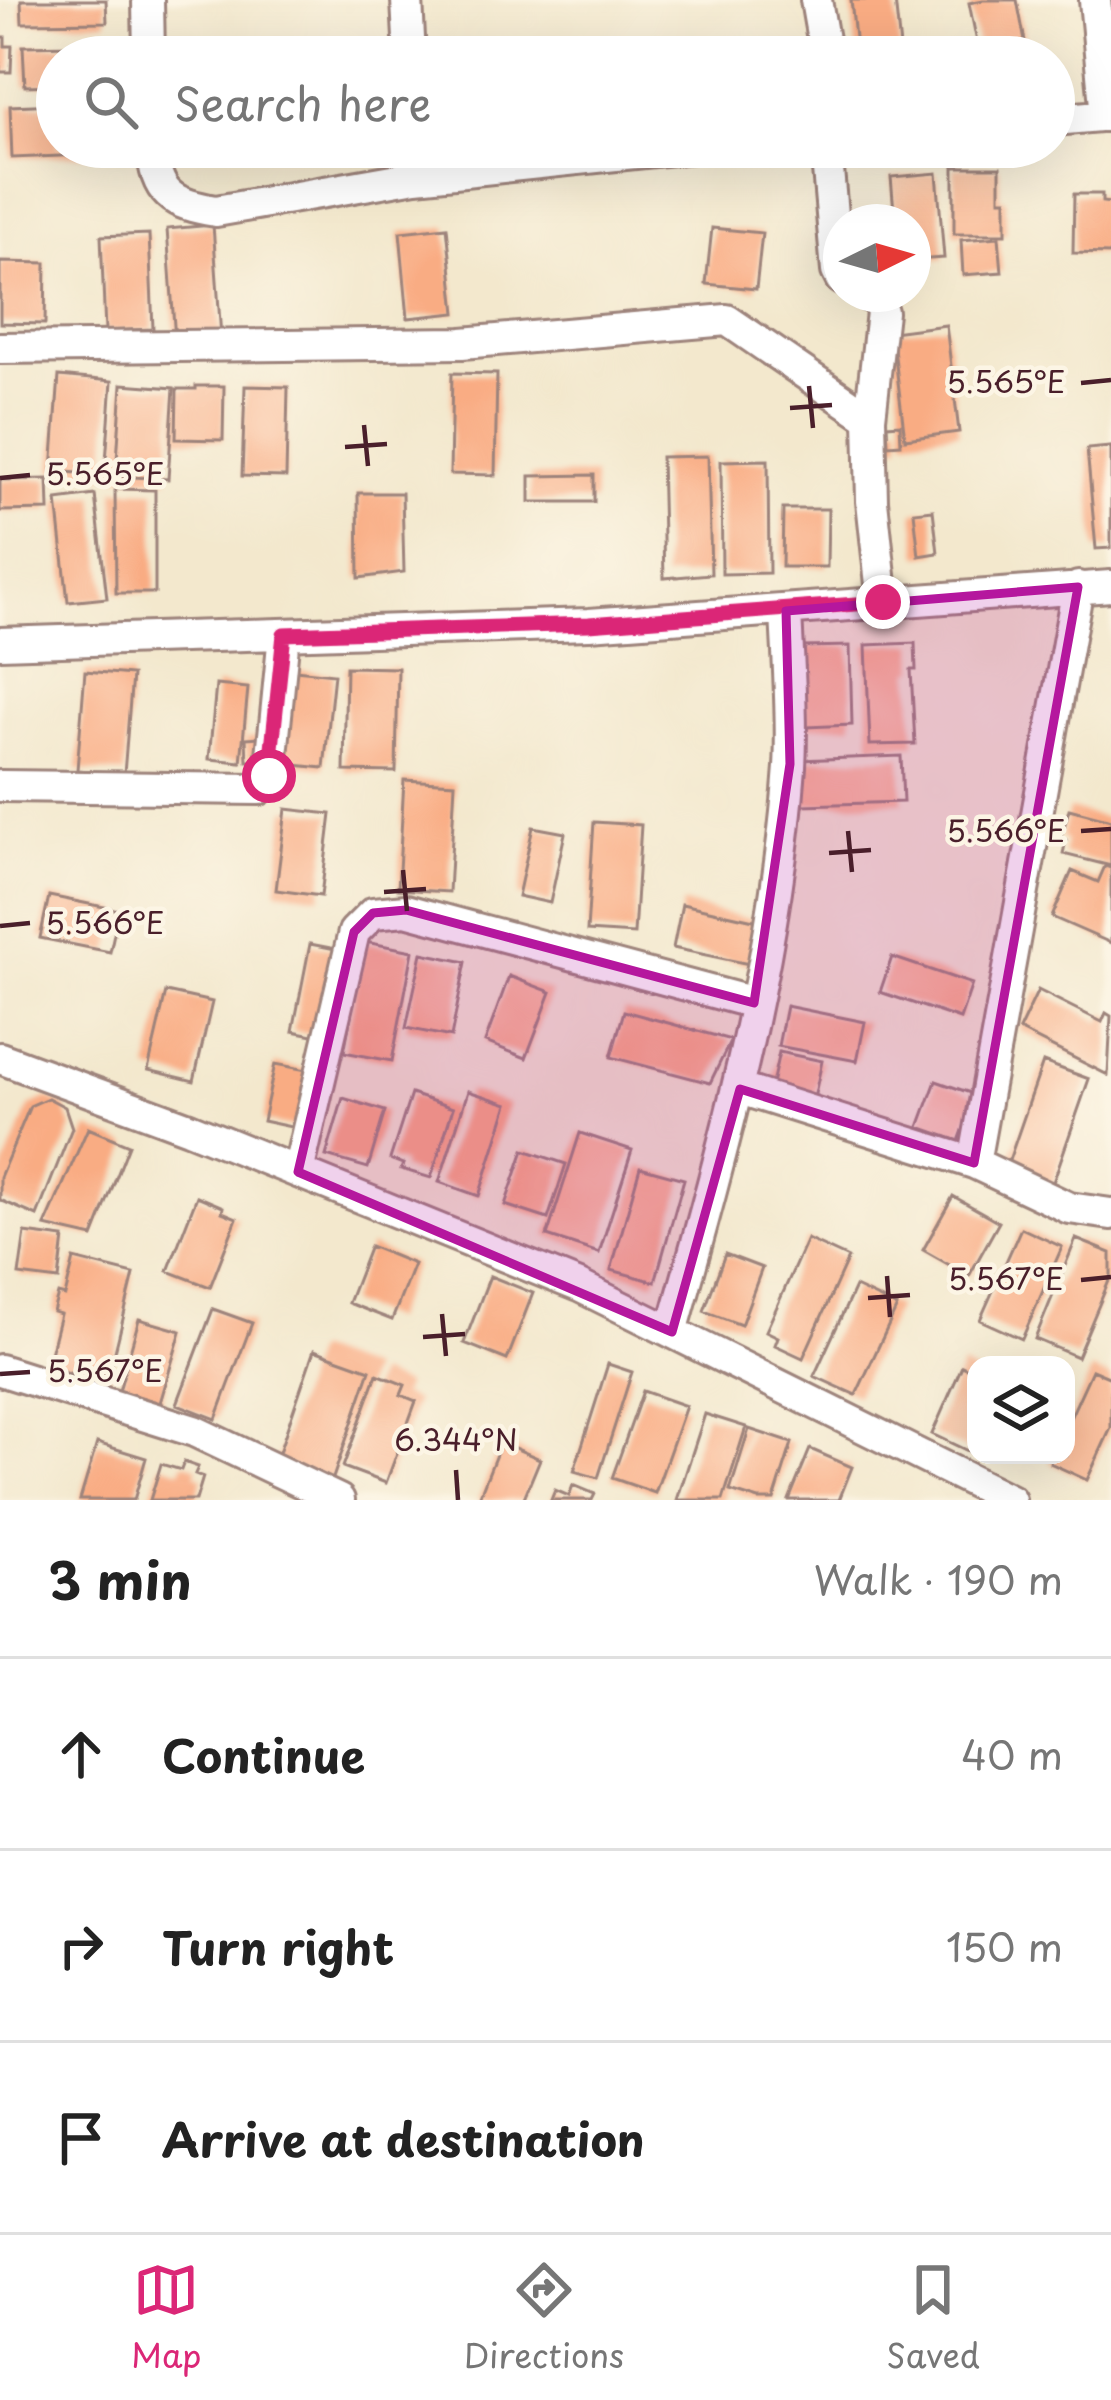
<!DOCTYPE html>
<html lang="en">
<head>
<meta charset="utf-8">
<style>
  body { margin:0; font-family:"Playpen Sans",sans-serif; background:#f6f6f6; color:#222 }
  .controls { position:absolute; right:36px; bottom:36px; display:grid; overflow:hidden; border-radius:24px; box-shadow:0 12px 48px #0002 }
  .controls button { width:108px; height:108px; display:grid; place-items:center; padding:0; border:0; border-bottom:3px solid #e0e0e0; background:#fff; color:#222; font:60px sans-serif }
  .compass { position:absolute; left:823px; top:204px; width:108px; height:108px; border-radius:50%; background:#fff; box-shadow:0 12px 48px #0002; rotate:85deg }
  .stop { position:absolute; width:36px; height:36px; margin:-27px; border:9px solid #db2777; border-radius:50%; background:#fff }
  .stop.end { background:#db2777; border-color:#fff; box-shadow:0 3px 12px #0008 }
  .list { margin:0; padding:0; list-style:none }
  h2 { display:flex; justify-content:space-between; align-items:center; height:156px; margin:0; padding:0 48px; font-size:51px }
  h2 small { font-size:39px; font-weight:400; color:#767676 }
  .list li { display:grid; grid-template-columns:78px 1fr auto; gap:36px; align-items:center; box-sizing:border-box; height:192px; padding:0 48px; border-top:3px solid #e0e0e0 }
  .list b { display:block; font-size:45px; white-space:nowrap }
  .list em { font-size:39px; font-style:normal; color:#767676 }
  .icon { flex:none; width:66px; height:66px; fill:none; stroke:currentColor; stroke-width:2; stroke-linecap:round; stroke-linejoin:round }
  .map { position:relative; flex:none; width:1111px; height:1500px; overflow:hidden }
  .search { position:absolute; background:#fff; box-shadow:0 12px 48px #0002; left:36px; right:36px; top:36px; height:132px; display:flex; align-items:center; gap:30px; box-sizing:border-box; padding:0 42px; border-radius:66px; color:#767676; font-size:45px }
  .sheet { height:732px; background:#fff }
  nav { display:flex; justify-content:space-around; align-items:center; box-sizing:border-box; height:168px; border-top:3px solid #e0e0e0; background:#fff; font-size:33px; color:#767676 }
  nav a { display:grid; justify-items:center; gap:6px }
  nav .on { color:#db2777 }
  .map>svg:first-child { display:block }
  .building { fill:#f9ac83 }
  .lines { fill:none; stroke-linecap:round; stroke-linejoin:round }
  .minor-casing { stroke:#9e847c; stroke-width:36 }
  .minor { stroke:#fff; stroke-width:30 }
  .route { stroke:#db2777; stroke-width:15 }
  .marked { fill:#b5179e; fill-opacity:0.2; stroke:#b5179e; stroke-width:9; stroke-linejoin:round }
  .ticks { fill:none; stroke:#4a1f2b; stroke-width:4.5 }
  .ticks-label { font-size:30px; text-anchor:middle; fill:#4a1f2b; stroke:#fcf5e5; stroke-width:9; stroke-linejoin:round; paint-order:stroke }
</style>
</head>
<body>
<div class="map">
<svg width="1111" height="1500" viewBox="0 0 1111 1500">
  <rect width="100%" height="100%" fill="#fcf5e5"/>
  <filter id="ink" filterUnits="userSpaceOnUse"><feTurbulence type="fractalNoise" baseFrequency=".00833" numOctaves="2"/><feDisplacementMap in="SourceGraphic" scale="24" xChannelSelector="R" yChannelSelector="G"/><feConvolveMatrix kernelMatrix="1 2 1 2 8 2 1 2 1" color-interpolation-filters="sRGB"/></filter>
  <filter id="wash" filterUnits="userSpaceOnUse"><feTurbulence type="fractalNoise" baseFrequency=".004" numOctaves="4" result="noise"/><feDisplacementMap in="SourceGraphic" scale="48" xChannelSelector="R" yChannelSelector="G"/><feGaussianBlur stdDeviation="2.7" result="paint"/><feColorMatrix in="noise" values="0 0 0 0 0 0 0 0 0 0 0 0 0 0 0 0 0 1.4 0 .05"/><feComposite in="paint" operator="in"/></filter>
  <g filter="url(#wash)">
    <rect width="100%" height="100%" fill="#f3e8cd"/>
    <g id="blocks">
      <path class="building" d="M21 0H106L107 22 22 23Z
        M851 0H895L901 57H857Z
        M983 0H1017L1028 57H980L969 3Z
        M0 37H5V46H12L11 72H0Z
        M124 44V57H57V85L25 86 23 46Z
        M57 104V147H110V154L12 158 10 106Z
        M954 167H1000V199H1006V234H954Z
        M937 173 944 258 913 260V222H895L891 177Z
        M1074 194H1102V202L1111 203V254L1073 253Z
        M213 225 221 337 175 340 167 229Z
        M447 227 456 313 408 318 400 232Z
        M712 228 762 233 756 289 706 284Z
        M149 234 153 329 105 331 101 236Z
        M999 237 1002 272 963 275 961 240Z
        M0 262 46 263 45 324 0 323Z
        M946 325 959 432 905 439 892 332Z
        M452 373 497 374 495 475 450 474Z
        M59 376 112 381 105 475 52 471Z
        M122 384 174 388 168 479 116 476Z
        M196 386H224L223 440 176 439 177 389H196Z
        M245 386 288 387 286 477 242 476Z
        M900 424 901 444 888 445 887 425Z
        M1111 447V548L1096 549 1087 449Z
        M708 456 711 574 664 578 661 457Z
        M768 460 769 573 722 574 721 461Z
        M594 475V502H530V476Z
        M48 479 49 510 0 511V480Z
        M115 489 155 490V593H116Z
        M358 493H402L404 572 359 578Z
        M95 495 107 598 68 602 57 500Z
        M783 509H828L827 567H782Z
        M933 510 938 553 919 556 914 512Z
        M915 643 916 670H911L915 744 870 745 866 645Z
        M850 646 852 725 806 727 804 647Z
        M346 667 398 668 396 772 344 771Z
        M285 669 334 674 324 768 275 763Z
        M85 671 132 675 124 774 77 770Z
        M216 685 248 688 241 762 209 759Z
        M260 737 261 761H247L246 738Z
        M901 756 903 802 802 805 800 760Z
        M404 780 455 783 449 892 398 889Z
        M286 809 331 814 321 896 276 890Z
        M1069 809 1111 820V866L1063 854 1066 840 1061 838Z
        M594 822 641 825 634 934 587 931Z
        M533 827 565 833 550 903 518 896Z
        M1105 866 1111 868V943L1052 917 1072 871 1098 882Z
        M49 896 119 910 110 952 40 938Z
        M682 904 758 921 749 964 673 948Z
        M365 942 413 951 392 1061 344 1052Z
        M310 944 346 951 328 1038 293 1031Z
        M422 953 466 962 451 1037 406 1028Z
        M892 957 972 984 960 1019 880 992Z
        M509 976 551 992 526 1058 485 1042Z
        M1038 990 1102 1022 1106 1013 1111 1016 1108 1075 1019 1030Z
        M166 992 212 1002 194 1081 148 1070Z
        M786 1006 865 1022 857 1061 778 1046Z
        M624 1011 731 1040 710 1083 611 1057Z
        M779 1052 822 1061 812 1108 769 1098Z
        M1043 1062 1089 1079 1052 1185 1006 1169Z
        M275 1064 317 1072 305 1130 263 1121Z
        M936 1081 976 1095 959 1141 919 1127Z
        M468 1091 508 1104 479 1196 439 1182Z
        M411 1094 453 1108 431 1178 401 1169 403 1164 390 1159Z
        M48 1098 65 1107 72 1128 37 1216 0 1200V1177L30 1106Z
        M343 1098 385 1111 368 1168 326 1156Z
        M88 1128 129 1145 93 1237 45 1226Z
        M580 1133 632 1150 599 1253 547 1236Z
        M524 1150 566 1164 548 1219 505 1205Z
        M640 1167 684 1179 655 1282 611 1270Z
        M197 1196 223 1207 222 1212 237 1218 210 1287 168 1271Z
        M953 1196 999 1222 969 1276 923 1250Z
        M1021 1228 1062 1247 1022 1339 980 1320Z
        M25 1233 64 1238 59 1280 19 1275Z
        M807 1239 848 1258 803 1358 775 1345 778 1337 766 1331Z
        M1076 1239 1111 1253V1276L1077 1357 1035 1339Z
        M370 1246 414 1264 392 1320 348 1303Z
        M725 1254 762 1268 741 1325 704 1311Z
        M74 1259 134 1274 109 1376 90 1371 88 1379 47 1366 60 1314 53 1312 58 1294 65 1296Z
        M490 1276 533 1293 507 1360 464 1343Z
        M855 1287 897 1307 856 1395 814 1376Z
        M213 1309 252 1323 216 1419 177 1404Z
        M139 1319 181 1331 160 1403 119 1391Z
        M314 1350 370 1370 332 1481 276 1461Z
        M608 1364 632 1372 598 1478 574 1471Z
        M962 1366 976 1373V1439L970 1452 932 1434Z
        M1092 1370 1111 1378V1428L1087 1480 1050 1463 1053 1455H1066V1427Z
        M377 1374 405 1385 401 1395 416 1401 386 1483 343 1467Z
        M643 1391 686 1406 655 1493 612 1478Z
        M705 1414 746 1427 723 1500H677Z
        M749 1429 792 1443 774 1500H759L730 1491Z
        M501 1442 540 1459 523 1500H478Z
        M97 1443 146 1458 134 1500H80Z
        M810 1449 852 1467 839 1500H789Z
        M184 1462 198 1467 195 1474 203 1477 196 1500H150L161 1464 181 1470Z
        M573 1485 595 1494 592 1500H551L555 1490 569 1496Z"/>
    </g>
  </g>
  <g filter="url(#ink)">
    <use href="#blocks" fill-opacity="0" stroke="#9e847c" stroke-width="3"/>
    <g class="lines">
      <g class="minor-casing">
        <path id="minor" d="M148 0 149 57
          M407 0 410 57
          M816 0 826 57
          M1095 0 1106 116
          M1054 120 1111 115
          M152 147C156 194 171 204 216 211L416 176 693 147
          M826 147 837 271 841 279
          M866 294 878 301 882 312 870 418
          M0 348 462 343 727 320 870 418 872 501 883 603
          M0 643 589 624 1111 586
          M0 786 259 789 270 776 284 634
          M0 1058 189 1128 579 1286 1010 1500
          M740 1089 974 1163 1069 1208 1111 1214
          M974 1163 1078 587
          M298 1172 354 932 373 913 406 910 754 1003
          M672 1332C724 1147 776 960 790 767 793 715 788 662 786 611
          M0 1370 194 1431 339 1500"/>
      </g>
      <use href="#minor" class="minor"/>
    </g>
  </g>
  <g class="lines" filter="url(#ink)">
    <path class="route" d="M269 776 284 634 589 624 883 602"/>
  </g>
  <path class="marked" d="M1078 587 974 1163 740 1089 672 1332 298 1172 354 932 373 913 406 910 754 1003 790 764 786 611Z"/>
  <path class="ticks" d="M1081 383 1111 380M809 386 813 428M790 408 832 405M364 425 368 466M345 447 387 444M0 478 30 475M848 831 852 872M1081 831 1111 829M829 853 871 850M403 870 407 911M384 892 426 889M0 926 30 923M887 1276 890 1317M1081 1280 1111 1277M868 1298 910 1295M442 1314 446 1356M423 1337 465 1334M0 1374 30 1372M456 1470 458 1500"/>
  <g class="ticks-label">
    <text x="1006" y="393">5.565°E</text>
    <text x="105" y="485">5.565°E</text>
    <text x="1006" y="842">5.566°E</text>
    <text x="105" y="934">5.566°E</text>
    <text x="1006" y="1290">5.567°E</text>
    <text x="105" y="1382">5.567°E</text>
    <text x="456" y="1451">6.344°N</text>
  </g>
</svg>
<div class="controls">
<button><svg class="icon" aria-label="layers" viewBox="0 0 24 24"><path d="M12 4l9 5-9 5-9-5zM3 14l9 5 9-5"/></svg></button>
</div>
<svg class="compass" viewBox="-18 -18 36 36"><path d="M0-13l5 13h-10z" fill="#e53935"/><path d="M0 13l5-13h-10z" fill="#767676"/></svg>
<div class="stop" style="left:269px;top:776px"></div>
<div class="stop end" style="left:883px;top:602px"></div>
<div class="search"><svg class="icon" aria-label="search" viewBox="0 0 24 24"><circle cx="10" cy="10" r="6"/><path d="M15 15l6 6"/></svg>Search here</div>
</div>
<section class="sheet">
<h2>3 min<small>Walk · 190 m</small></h2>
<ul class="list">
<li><svg class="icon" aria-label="ahead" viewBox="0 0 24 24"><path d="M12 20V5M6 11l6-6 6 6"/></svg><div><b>Continue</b></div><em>40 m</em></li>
<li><svg class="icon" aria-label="right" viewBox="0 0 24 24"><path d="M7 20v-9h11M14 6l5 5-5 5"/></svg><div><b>Turn right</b></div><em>150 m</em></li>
<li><svg class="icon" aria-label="arrive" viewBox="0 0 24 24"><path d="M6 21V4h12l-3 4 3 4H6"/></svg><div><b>Arrive at destination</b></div></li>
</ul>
</section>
<nav>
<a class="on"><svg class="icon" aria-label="map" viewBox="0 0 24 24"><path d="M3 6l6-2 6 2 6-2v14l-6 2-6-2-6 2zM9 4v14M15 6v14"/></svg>Map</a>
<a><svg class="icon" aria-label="directions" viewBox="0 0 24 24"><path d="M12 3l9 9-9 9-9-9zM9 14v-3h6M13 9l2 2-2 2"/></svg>Directions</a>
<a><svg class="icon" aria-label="saved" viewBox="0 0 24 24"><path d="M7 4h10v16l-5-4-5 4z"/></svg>Saved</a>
</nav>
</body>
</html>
